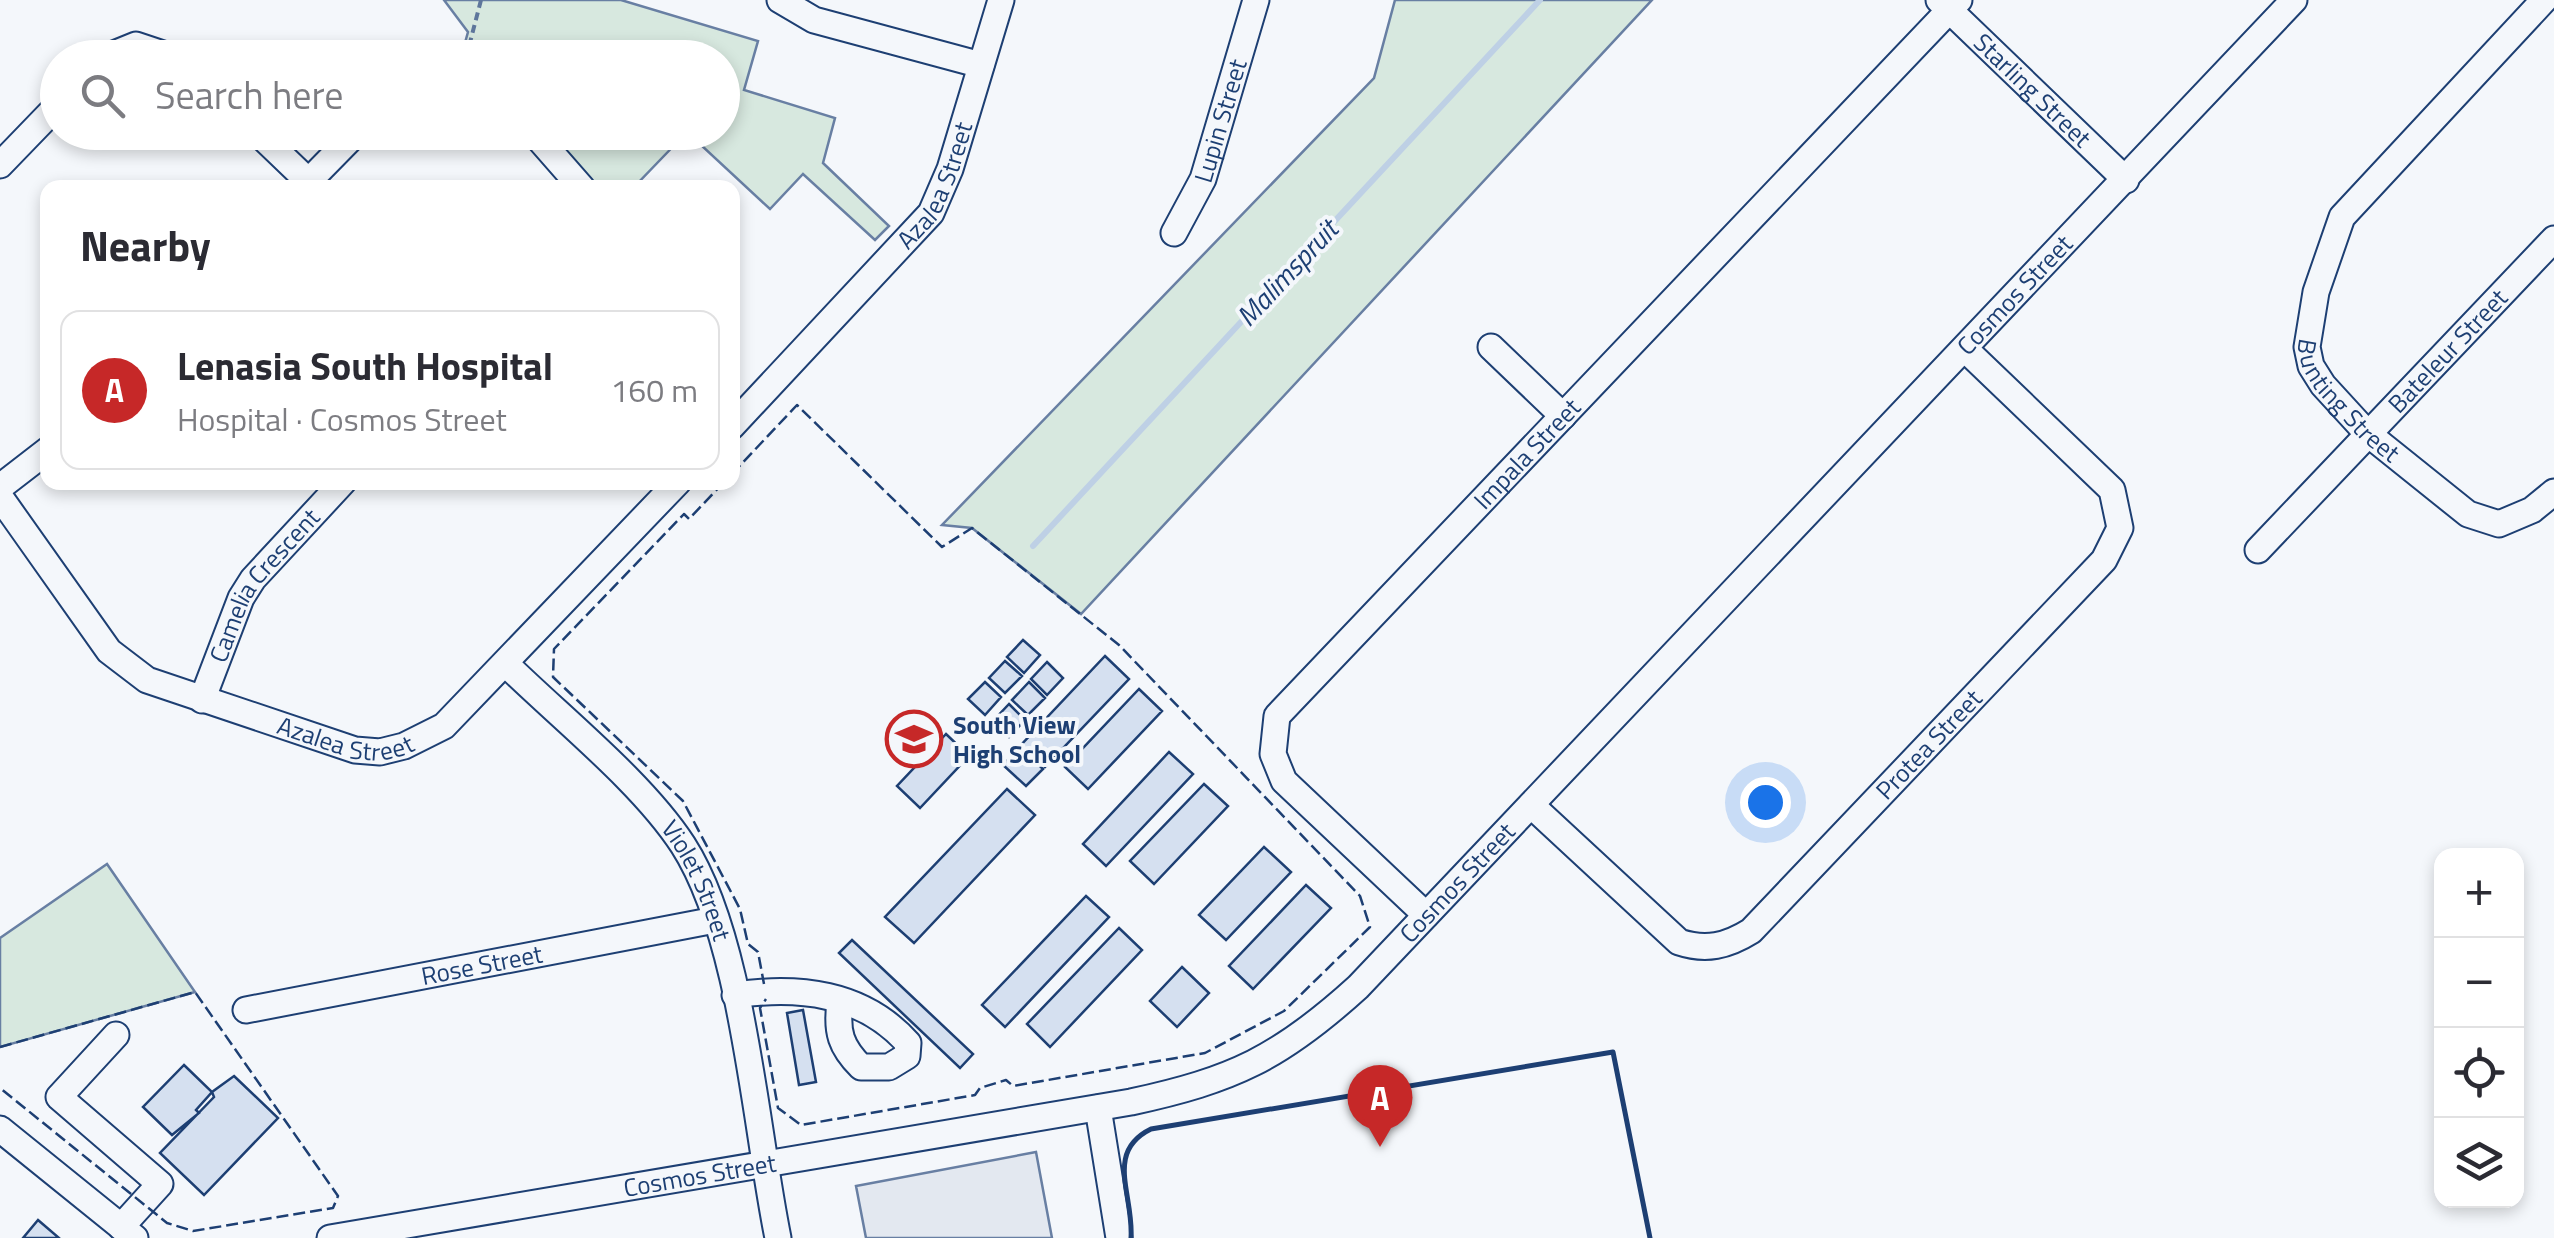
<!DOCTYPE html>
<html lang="en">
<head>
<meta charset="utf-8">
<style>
  body { margin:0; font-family:"Titillium Web",sans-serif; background:#f2f2f3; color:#2b2b33 }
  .controls { position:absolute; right:30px; bottom:30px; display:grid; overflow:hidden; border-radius:20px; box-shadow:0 5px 15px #0003 }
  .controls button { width:90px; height:90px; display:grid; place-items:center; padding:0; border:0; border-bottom:2px solid #e1e1e2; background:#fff; color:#2b2b33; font:50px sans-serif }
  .you { position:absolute; left:1765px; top:802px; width:35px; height:35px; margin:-25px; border:8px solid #fff; border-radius:50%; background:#1a73e8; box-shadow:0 0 0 15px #1a73e833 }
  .badge { display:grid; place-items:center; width:65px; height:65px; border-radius:50%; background:#c62828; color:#fff; font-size:32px; font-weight:700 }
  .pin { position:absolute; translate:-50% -82px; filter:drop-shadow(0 2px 5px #0008) }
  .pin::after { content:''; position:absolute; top:52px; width:35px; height:30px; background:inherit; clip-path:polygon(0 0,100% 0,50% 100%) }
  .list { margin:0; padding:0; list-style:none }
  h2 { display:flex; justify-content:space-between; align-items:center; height:130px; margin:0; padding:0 40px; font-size:42px }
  h2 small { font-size:32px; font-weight:400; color:#7c7c81 }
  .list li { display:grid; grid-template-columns:65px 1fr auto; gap:30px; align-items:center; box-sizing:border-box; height:160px; margin:0 20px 20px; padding:0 20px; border:2px solid #e1e1e2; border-radius:20px }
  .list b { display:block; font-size:38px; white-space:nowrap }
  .list p { margin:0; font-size:32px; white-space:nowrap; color:#7c7c81 }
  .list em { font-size:32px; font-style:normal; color:#7c7c81 }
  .icon { flex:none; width:55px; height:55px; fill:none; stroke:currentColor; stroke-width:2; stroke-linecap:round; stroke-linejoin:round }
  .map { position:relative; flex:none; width:2554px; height:1238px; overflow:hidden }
  .search { position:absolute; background:#fff; box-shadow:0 5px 15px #0003; left:40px; top:40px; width:700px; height:110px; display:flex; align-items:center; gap:25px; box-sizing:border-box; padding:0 35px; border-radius:55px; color:#7c7c81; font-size:38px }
  .panel { position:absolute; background:#fff; box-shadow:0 5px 15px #0003; left:40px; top:180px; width:700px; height:310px; border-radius:20px }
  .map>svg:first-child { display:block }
  .green { fill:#d7e8df; stroke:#687fa3; stroke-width:2.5 }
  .parking { fill:#e3e8f0; stroke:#687fa3; stroke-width:2.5 }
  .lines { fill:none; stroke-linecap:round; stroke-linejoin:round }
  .stream { stroke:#bed0e5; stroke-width:6 }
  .building { fill:#d5e0f0; stroke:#1d3f73; stroke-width:2.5 }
  .minor-casing { stroke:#1d3f73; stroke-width:29 }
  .path { stroke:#5e769c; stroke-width:4; stroke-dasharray:8 5; stroke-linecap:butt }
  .minor { stroke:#f4f7fb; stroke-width:25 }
  .fence { stroke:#1d3f73; stroke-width:2.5; stroke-dasharray:12 5; stroke-linecap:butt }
  .wall { stroke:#1d3f73; stroke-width:5 }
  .labels { text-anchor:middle; stroke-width:8; stroke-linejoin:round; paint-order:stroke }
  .street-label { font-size:25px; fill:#1d3f73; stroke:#f4f7fb }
  .poi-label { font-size:25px; font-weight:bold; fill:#1d3f73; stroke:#f4f7fb; text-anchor:start }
  .water-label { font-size:28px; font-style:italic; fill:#1d3f73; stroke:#f4f7fb }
</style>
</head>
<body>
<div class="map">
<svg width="2554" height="1238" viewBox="0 0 2554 1238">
  <rect width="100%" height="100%" fill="#f4f7fb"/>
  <path class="green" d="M444 0H621L758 41 744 90 835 118 823 163 889 226 875 240 803 174 770 209 688 133 722 132V58L461 57 468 32Z
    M1395 0H1652L1081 614 972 528 942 525 1374 78Z
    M687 132 634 187H618L613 183 593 188 543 133Z
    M107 864 195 992 0 1047V938Z"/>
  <path class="parking" d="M1036 1152 1052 1238H866L856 1186Z"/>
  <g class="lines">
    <path class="stream" d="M1033 546 1540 0"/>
  </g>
  <path class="building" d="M1023 640 1040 655 1024 673 1007 657Z
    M1105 656 1129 679 1045 767 1021 745Z
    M1005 661 1022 676 1005 693 989 678Z
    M1047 662 1063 678 1047 695 1031 679Z
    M985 682 1001 697 985 715 968 699Z
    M1029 682 1045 698 1028 715 1012 700Z
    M1139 689 1162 711 1088 789 1065 767Z
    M1009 704 1025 720 1009 737 993 721Z
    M946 734 969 756 920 808 897 786Z
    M1020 747 1043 769 1026 786 1003 765Z
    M1169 752 1193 774 1106 866 1083 844Z
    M1204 784 1228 806 1154 884 1130 861Z
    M1007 789 1035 815 914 943 885 917Z
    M1264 847 1291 872 1226 940 1199 915Z
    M1306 885 1331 908 1253 989 1229 966Z
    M1086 896 1109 917 1005 1027 982 1005Z
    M1119 928 1142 950 1050 1047 1027 1024Z
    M852 940 973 1054 960 1068 839 953Z
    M1182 967 1209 993 1177 1027 1150 1001Z
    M803 1010 816 1082 799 1085 787 1013Z
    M184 1065 212 1092 196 1110 199 1113 172 1135 143 1107Z
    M234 1076 278 1118 204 1195 160 1153 214 1097 212 1092Z
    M38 1220 59 1238H23Z"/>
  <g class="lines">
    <g class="minor-casing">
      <g id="minor">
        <path d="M780 0 814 20 981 65"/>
        <path id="s1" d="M1939 0 2126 180"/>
        <path id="s2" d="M2544 0 2342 217 2316 292 2307 347 2311 366 2323 385 2367 433 2468 514 2499 524 2532 510 2554 492"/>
        <path d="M104 58 136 45 175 58"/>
        <path d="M257 132 308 181"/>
        <path d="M533 132 582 188"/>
        <path d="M0 165 58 105"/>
        <path d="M302 188 357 132"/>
        <path id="s3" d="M1174 233 1203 179 1256 0"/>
        <path d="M1491 347 1563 416"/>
        <path id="s4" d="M732 426 931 213 950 169 1001 0"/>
        <path d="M0 487 48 450"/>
        <path id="s5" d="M0 497 109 651 147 680 355 750 380 752 404 746 444 726 678 482"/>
        <path id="s6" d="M2258 550 2554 239"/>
        <path id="s7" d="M506 664C561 718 642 782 683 845 743 938 755 1126 778 1238"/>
        <path id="s8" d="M202 700 241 598 253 579 343 482"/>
        <path id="s9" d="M1531 805 1679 942C1706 951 1727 946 1751 931L2104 560 2120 528 2112 490 1965 349"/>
        <path id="s10" d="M1426 915 1284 781 1273 754 1277 716 1959 0"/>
        <path d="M735 995C798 986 862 992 908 1043L907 1056 889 1067H861C841 1047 836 1032 840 1003"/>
        <path id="s11" d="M246 1010 715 920"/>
        <path d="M116 1035 59 1097 160 1184 121 1227"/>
        <path d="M1098 1108 1119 1238"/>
        <path d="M0 1129 135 1238"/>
        <path id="s12" d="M330 1238 1131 1102C1233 1080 1280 1058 1358 987L2294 0"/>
      </g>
    </g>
    <path class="path" d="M466 58 481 0"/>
    <use href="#minor" class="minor"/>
    <path class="fence" d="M732 474 797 405 942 547 972 528 1119 645 1360 896 1370 927 1284 1011 1205 1053 1013 1086 1006 1080 980 1088 975 1095 801 1125 778 1108 760 1008 766 999
      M724 482 689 519 684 514 554 649 553 677 683 801 740 909 748 944 758 952 764 984
      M0 1047 195 992 338 1196 333 1208 193 1231 167 1223 0 1088"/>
    <path class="wall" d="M1131 1238C1134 1195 1104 1152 1151 1129L1613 1052 1650 1238"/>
  </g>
  <defs>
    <g id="school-ring" transform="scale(2.875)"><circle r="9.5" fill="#f4f7fb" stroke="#c62828" stroke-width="1.5"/><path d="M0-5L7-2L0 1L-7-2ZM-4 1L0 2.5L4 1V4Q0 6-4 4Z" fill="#c62828"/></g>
  </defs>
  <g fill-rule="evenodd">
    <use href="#school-ring" x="914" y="739"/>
  </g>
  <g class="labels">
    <g class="street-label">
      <text dy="9" stroke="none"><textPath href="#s1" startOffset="130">Starling Street</textPath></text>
      <text dy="9" stroke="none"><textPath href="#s3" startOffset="122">Lupin Street</textPath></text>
      <text dy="9" stroke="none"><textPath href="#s4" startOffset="318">Azalea Street</textPath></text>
      <text dy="9" stroke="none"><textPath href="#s12" startOffset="2025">Cosmos Street</textPath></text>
      <text dy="9" stroke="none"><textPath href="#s6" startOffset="275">Bateleur Street</textPath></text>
      <text dy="9" stroke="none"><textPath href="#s2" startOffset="500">Bunting Street</textPath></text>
      <text dy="9" stroke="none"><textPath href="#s10" startOffset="625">Impala Street</textPath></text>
      <text dy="9" stroke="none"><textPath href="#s8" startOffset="132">Camelia Crescent</textPath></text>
      <text dy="9" stroke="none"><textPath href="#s5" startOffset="445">Azalea Street</textPath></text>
      <text dy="9" stroke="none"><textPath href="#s9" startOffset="535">Protea Street</textPath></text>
      <text dy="9" stroke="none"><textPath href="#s7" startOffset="292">Violet Street</textPath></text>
      <text dy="9" stroke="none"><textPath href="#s12" startOffset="1215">Cosmos Street</textPath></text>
      <text dy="9" stroke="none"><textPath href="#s11" startOffset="240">Rose Street</textPath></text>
      <text dy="9" stroke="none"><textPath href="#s12" startOffset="375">Cosmos Street</textPath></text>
    </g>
    <g class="poi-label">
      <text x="953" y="734">South View<tspan x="953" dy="29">High School</tspan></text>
    </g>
    <g class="water-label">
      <text transform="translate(1287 273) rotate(-47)" y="10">Malimspruit</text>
    </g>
  </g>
</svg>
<div class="controls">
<button>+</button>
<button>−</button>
<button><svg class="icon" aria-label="locate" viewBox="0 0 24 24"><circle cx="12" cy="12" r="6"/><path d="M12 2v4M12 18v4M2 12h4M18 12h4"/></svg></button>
<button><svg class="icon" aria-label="layers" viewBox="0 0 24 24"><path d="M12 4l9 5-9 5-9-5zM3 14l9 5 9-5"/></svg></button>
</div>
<div class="you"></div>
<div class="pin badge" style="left:1380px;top:1147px">A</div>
<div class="search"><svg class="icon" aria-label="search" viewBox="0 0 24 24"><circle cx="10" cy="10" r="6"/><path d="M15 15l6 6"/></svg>Search here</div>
<section class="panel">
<h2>Nearby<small></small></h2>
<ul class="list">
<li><span class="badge">A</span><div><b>Lenasia South Hospital</b><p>Hospital · Cosmos Street</p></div><em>160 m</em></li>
</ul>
</section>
</div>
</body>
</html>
